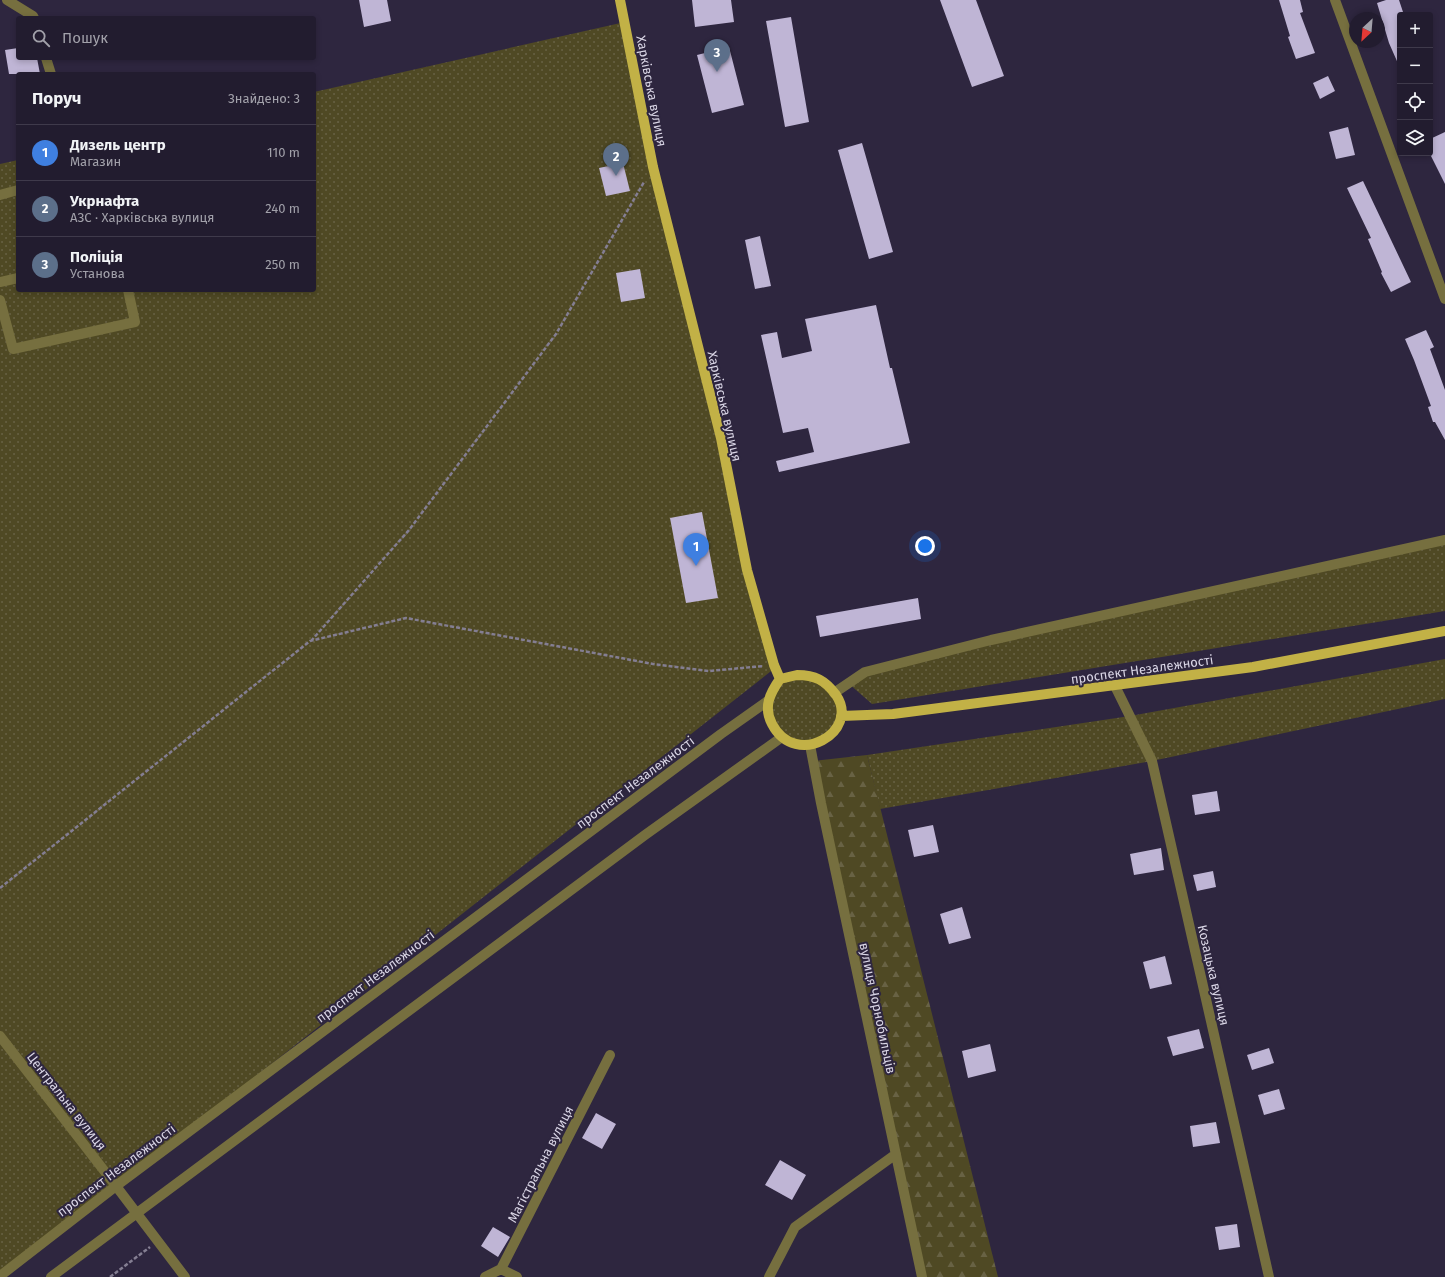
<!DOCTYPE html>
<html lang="uk">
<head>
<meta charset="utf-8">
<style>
  body { margin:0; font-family:"Fira Sans",sans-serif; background:#2a2537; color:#f1f3f6 }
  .controls { position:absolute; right:12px; top:12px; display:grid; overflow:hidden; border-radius:4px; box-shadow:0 2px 6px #0003 }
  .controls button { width:36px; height:36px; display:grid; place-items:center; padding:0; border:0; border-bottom:1px solid #3f3a4b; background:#221c2f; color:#f1f3f6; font:20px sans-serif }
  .compass { position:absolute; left:1349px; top:12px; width:36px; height:36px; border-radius:50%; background:#221c2f; box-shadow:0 2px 6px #0003; rotate:206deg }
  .you { position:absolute; left:925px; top:546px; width:14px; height:14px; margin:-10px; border:3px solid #fff; border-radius:50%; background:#1a73e8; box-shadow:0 0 0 6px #1a73e833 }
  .badge { display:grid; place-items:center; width:26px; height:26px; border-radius:50%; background:#cdb938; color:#fff; font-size:13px; font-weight:700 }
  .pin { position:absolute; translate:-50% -33px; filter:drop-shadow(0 1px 2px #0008) }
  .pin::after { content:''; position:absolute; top:21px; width:14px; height:12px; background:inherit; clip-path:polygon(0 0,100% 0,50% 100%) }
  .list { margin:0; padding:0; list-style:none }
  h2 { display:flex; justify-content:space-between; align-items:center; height:52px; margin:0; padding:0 16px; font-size:17px }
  h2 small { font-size:13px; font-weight:400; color:#a2a1aa }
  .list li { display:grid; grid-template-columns:26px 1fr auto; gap:12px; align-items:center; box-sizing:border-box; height:56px; padding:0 16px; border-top:1px solid #3f3a4b }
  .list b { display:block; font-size:15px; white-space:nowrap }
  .list p { margin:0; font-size:13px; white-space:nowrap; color:#a2a1aa }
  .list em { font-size:13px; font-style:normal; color:#a2a1aa }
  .icon { flex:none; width:22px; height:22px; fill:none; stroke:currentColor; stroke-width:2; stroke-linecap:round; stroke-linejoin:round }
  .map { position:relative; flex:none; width:1445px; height:1277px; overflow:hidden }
  .search { position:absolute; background:#221c2f; box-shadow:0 2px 6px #0003; left:16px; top:16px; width:300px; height:44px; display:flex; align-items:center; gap:10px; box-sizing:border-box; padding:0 14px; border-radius:4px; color:#a2a1aa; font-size:15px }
  .panel { position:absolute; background:#221c2f; box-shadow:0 2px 6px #0003; left:16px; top:72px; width:300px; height:220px; border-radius:4px }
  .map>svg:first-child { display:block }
  .grass { fill:url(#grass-dots) }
  .forest { fill:url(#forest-firs) }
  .building { fill:#bfb5d5 }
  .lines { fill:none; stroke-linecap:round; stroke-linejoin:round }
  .path { stroke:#847e92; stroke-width:2.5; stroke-dasharray:4 2; stroke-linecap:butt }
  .minor { stroke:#766f3f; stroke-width:10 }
  .major { stroke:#c2b146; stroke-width:10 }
  .labels { text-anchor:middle; stroke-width:4; stroke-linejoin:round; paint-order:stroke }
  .street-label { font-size:13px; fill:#dad6e6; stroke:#2e263f }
</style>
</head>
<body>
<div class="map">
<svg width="1445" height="1277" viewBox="0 0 1445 1277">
  <defs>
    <pattern id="grass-dots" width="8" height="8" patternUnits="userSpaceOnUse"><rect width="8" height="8" fill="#4f4924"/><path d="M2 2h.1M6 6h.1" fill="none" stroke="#686244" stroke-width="1.8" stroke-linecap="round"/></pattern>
    <pattern id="forest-firs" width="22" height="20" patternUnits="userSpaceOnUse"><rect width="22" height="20" fill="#4f4924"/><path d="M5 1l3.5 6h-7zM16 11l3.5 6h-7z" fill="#686244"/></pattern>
  </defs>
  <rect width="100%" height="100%" fill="#2e263f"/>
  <path class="grass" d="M625 22 653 167 775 668 116 1186 0 1274V164L18 160V290H314V92Z
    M1445 540V611L872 704 848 683 865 672Z
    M1445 659V699L1152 761 880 809 867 755 1130 716Z
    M818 678 840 709 827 738 797 745 769 718 780 679Z"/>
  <path class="forest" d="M867 755 998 1277H922L813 761Z"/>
  <path class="building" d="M359 0H387L391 21 364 27Z
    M692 0H731L734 22 695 27Z
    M940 0H976L1004 76 972 87Z
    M1279 0H1300L1303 12 1300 13 1315 53 1296 59 1288 37 1290 36Z
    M1386 0H1399L1404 15H1400V68L1389 43 1377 3Z
    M791 17 809 122 785 127 766 21Z
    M729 47 744 105 712 113 697 55Z
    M18 48V58H37L40 74H9L5 50Z
    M1328 76 1335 91 1320 99 1313 83Z
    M1348 127 1355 155 1336 159 1329 132Z
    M1445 132V184L1430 154V139Z
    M862 143 893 252 869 259 838 150Z
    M623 163 630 191 606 196 599 168Z
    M1363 181 1411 282 1391 292 1381 273 1382 272 1368 239 1371 238 1347 188Z
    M760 236 771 286 755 289 745 240Z
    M640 269 645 298 621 302 616 273Z
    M876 305 890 368H892L910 443 779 472 776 461 814 452 808 428 783 433 761 335 777 332 782 358 812 351 805 319Z
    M1426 330 1434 347 1430 349 1445 390V440L1435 422H1433L1428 407 1431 406 1414 360 1405 339Z
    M702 512 718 598 686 603 670 518Z
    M918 598 921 619 820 637 816 616Z
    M1217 791 1220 811 1195 815 1192 795Z
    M933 825 939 852 914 857 908 830Z
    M1161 848 1164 870 1134 875 1130 854Z
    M1213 871 1216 887 1197 891 1193 875Z
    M962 907 971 938 949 944 940 914Z
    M1165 956 1172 984 1150 989 1143 962Z
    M1199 1029 1204 1048 1173 1056 1167 1037Z
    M990 1044 996 1071 968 1078 962 1051Z
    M1269 1048 1274 1063 1252 1070 1247 1055Z
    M1279 1089 1285 1109 1264 1115 1258 1095Z
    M596 1113 616 1124 602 1149 582 1138Z
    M1216 1122 1220 1143 1193 1147 1190 1126Z
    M780 1160 806 1175 792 1200 765 1185Z
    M1237 1224 1240 1247 1219 1250 1215 1227Z
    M493 1227 510 1237 498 1257 481 1246Z"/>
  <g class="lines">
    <path class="path" d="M311 641 409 530 556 334 644 182
      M0 888 310 641 406 618 653 664 709 671 764 666
      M110 1277 150 1247"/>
    <path class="minor" d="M7 0 33 16 34 18
      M1335 0 1445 299
      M46 58 51 74
      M0 195 18 190
      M0 282 18 278
      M0 300 13 349 135 322 128 290
      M1115 686 1152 761 1269 1277
      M834 693 865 672 991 640 1445 540
      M810 745 821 803 922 1277
      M0 1036 116 1186 185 1277
      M501 1269 517 1277
      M0 1276 116 1186 721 734 769 700
      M51 1277 645 835 782 737
      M485 1277 501 1269 610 1055
      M769 1277 795 1227 896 1154"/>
    <path class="major" d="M620 0 653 167 721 438 747 570 774 665 780 679
      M797 675C815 675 825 680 836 695 861 731 796 770 772 724 763 707 770 693 780 679Z
      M841 716 893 714 1253 667 1445 631"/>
  </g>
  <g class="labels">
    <g class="street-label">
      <text transform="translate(652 91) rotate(79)" y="5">Харківська вулиця</text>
      <text transform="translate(725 406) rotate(77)" y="5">Харківська вулиця</text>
      <text transform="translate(1142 669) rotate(-8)" y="5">проспект Незалежності</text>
      <text transform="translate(635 782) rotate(-37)" y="5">проспект Незалежності</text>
      <text transform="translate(1214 975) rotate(77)" y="5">Козацька вулиця</text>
      <text transform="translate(375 976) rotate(-37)" y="5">проспект Незалежності</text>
      <text transform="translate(878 1008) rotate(78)" y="5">вулиця Чорнобильців</text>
      <text transform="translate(67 1101) rotate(52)" y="5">Центральна вулиця</text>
      <text transform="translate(540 1164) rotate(-63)" y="5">Магістральна вулиця</text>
      <text transform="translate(116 1170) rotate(-37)" y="5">проспект Незалежності</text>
    </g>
  </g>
</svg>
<div class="controls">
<button>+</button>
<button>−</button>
<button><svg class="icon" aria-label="locate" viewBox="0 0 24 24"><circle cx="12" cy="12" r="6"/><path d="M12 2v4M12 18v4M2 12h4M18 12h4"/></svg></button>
<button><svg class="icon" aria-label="layers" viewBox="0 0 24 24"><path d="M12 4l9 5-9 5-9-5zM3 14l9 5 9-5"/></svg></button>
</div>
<svg class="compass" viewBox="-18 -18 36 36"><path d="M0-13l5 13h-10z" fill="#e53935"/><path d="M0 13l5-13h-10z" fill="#a2a1aa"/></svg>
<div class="you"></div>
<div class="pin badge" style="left:696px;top:566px;background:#3f7fe0">1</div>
<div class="pin badge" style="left:616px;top:176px;background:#5c6f8a">2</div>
<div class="pin badge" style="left:717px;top:72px;background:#5c6f8a">3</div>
<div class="search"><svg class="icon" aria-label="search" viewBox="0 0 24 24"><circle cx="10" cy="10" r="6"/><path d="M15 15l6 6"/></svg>Пошук</div>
<section class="panel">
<h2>Поруч<small>Знайдено: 3</small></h2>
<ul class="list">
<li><span class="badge" style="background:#3f7fe0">1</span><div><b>Дизель центр</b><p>Магазин</p></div><em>110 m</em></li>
<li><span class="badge" style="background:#5c6f8a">2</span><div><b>Укрнафта</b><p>АЗС · Харківська вулиця</p></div><em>240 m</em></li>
<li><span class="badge" style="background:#5c6f8a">3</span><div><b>Поліція</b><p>Установа</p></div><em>250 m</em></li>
</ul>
</section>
</div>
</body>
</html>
